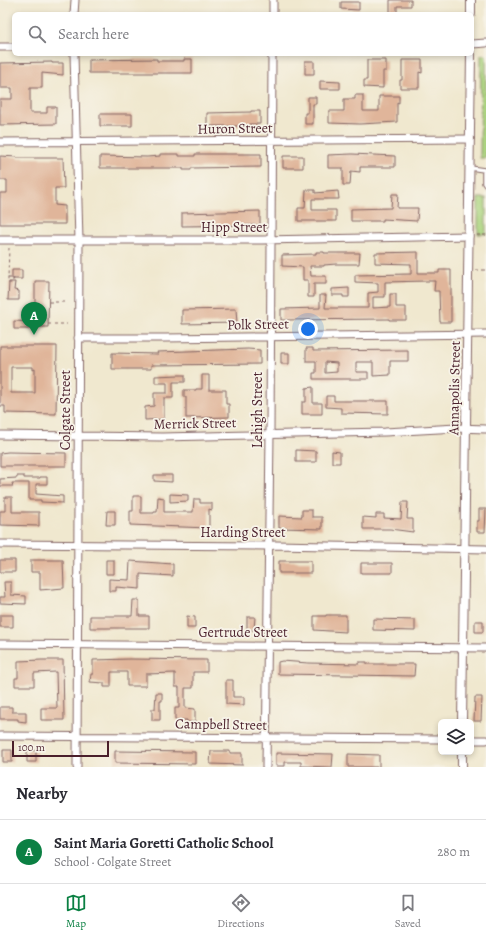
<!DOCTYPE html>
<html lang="en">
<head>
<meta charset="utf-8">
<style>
  body { margin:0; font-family:Alegreya,serif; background:#f2f2f3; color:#2b2b33 }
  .controls { position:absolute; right:12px; bottom:12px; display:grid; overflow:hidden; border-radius:6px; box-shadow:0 2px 6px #0003 }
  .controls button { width:36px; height:36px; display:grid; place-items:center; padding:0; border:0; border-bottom:1px solid #e1e1e2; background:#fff; color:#2b2b33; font:20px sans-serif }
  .scale { position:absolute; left:12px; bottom:10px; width:97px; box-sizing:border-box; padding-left:4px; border:2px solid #4a1f2b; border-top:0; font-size:11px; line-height:14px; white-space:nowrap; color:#4a1f2b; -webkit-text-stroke:3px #f7f3e8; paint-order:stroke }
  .you { position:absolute; left:308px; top:329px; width:14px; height:14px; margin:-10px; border:3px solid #fff; border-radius:50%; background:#1a73e8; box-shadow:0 0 0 6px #1a73e833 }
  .badge { display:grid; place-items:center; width:26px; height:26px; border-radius:50%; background:#0b8043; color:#fff; font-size:13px; font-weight:700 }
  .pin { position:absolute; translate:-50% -33px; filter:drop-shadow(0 1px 2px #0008) }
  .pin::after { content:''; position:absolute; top:21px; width:14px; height:12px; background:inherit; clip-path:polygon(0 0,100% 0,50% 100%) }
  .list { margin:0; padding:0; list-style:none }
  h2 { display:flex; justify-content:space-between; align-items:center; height:52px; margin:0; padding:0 16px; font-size:17px }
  h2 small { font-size:13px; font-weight:400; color:#7c7c81 }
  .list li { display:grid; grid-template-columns:26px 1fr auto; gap:12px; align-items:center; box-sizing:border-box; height:64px; padding:0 16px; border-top:1px solid #e1e1e2 }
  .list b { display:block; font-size:15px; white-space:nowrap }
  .list p { margin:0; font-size:13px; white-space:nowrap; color:#7c7c81 }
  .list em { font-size:13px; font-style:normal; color:#7c7c81 }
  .icon { flex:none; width:22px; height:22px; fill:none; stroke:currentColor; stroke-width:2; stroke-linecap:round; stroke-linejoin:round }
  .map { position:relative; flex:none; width:486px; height:767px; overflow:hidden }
  .search { position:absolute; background:#fff; box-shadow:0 2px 6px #0003; left:12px; right:12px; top:12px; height:44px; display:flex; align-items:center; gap:10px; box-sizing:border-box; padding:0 14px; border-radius:6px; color:#7c7c81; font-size:15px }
  .sheet { height:116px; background:#fff }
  nav { display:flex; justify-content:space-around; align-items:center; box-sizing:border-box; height:56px; border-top:1px solid #e1e1e2; background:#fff; font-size:11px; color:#7c7c81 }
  nav a { display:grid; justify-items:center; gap:2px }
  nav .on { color:#0b8043 }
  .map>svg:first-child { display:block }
  .green { fill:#add682; stroke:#7c7a56 }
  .building { fill:#e0b59a; fill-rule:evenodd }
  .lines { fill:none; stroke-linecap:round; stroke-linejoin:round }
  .service-casing { stroke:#846564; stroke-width:5.5 }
  .minor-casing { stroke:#846564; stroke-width:9 }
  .tertiary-casing { stroke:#846564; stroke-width:10 }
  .path { stroke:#846564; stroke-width:1; stroke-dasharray:3 3; stroke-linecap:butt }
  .service { stroke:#fff; stroke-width:3.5 }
  .minor { stroke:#fff; stroke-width:7 }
  .tertiary { stroke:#fff; stroke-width:8 }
  .labels { text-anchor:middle; stroke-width:3.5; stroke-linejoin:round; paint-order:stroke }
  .street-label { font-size:14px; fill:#4a1f2b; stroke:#f7f3e8 }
</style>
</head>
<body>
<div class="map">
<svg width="486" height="767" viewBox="0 0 486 767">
  <rect width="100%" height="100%" fill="#f7f3e8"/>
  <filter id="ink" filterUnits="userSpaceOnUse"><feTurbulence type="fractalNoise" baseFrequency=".025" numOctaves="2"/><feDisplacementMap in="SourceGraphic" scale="8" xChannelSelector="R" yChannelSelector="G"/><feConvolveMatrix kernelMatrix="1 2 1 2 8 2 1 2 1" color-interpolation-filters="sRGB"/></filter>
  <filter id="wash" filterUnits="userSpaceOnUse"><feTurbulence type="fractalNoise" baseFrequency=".012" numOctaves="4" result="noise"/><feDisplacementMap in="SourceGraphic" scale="16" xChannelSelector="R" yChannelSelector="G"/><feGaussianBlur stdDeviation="0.9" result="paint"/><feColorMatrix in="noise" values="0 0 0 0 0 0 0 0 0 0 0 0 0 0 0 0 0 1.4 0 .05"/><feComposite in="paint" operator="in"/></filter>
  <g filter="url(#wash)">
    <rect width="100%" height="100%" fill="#f0e8cf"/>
    <path class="green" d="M481 55H486V158H480Z
      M478 198H486V234H478Z"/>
    <g id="blocks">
      <path class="building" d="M390 0H411V6H397V14H390Z
        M341 2H359V10L341 9Z
        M157 59V61H184V59H192V73H89V60Z
        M367 60H386V71H383V88L364 87V80H367Z
        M402 60H422V73L419 72V88H400V80H402Z
        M305 61H314V74H305Z
        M52 62V63H63V75L42 73V88H30V113H47V107H56V124L0 125V99H12V88H0V63Z
        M320 81 340 82V89H320Z
        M355 95H363V111H379V96H399V103L397 102V122L360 124 329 123V111H344V99H355Z
        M308 97H316V104H313V124H305V113H308Z
        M251 111H260V124H250V126H207V113L251 112Z
        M100 114H132V126H100Z
        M160 154H179V156H195V154H261V167L191 168V170H183V168H100V156L147 157 160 156Z
        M352 154 395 156V167H360V172L351 171 350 185H343V168H328V155Z
        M0 156 17 157V158H63L64 188H55V205L65 206V224H0V193H7V180H0Z
        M283 156H303V168H283Z
        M306 190H315V193L338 191 339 199H312V210H336V221H298V208H305Z
        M392 194H398L397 208H418L417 221 383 219V221H351V209L391 208Z
        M260 211V225L182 226V213Z
        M316 252H324V253H360L359 264H336L324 265V266H310L311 276H326V284H314V297H308V280H303V267L282 266V255L316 254Z
        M418 252V273H439V270H451V322H440L439 291H434L435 281H426L385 282V297H373V308L390 307V294H396V307H406V320H389V319L281 320V309L320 308V295H326L325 308H368V293L378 292V283L355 282V275L411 274V264L375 263V253Z
        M12 270H22V279H12Z
        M35 281H49L48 327H32V329H14V321L35 322Z
        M9 282H15L14 290 19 291V300H8Z
        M349 288V297H343V295H332V289Z
        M236 309 237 323 182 324V310Z
        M0 346H57L56 414 5 413V406H0ZM11 367H33V370L35 369V393H11Z
        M306 348H313V351L408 350V361H390V375L373 376V362H356V372H368V379H313V373H316V361H306ZM325 362 337 363V372L325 373Z
        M248 349 260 350V364L151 365V369H112V353L158 354 157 352Z
        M281 353H289V364H281Z
        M179 375H185V382H173V398H164V419L145 420V407L154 406V393H167V383H155V376Z
        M202 375H209V390H226V404H229V417L186 418V397H184V390H196V389H202Z
        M313 387V403H322V414H302V402H306V388Z
        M326 396H334V401H388V414L341 413V408L326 407Z
        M296 450 316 451V462H296Z
        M332 451 340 452V463H332Z
        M8 452 66 453V466H0V453Z
        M154 475H172V482L154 481Z
        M17 476H24V478H40V477H47V484H36V494L63 496V503L41 502V500H29V483H12L13 486H0V479L17 478Z
        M170 494 188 495V501L170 502Z
        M133 496H141V513H154V512H157L158 497 164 498V512H193L194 499H200V503H212V510L209 509V528L130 525V511H133Z
        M5 497H12V512H39V526L0 525V511H5Z
        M402 502H408L407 519H413V532L390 529H363V517L376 518V514H384V518L401 519Z
        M479 509H486L485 532H477V521H479Z
        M302 510H312V517H322V529L279 528V516L302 517Z
        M107 511H115V525H106Z
        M0 560H15V572H0Z
        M31 560H63L64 588 40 590V572H31Z
        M106 560H114V574H106Z
        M130 561 173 564V576L140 574V589L116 587V591H109V579L129 580Z
        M279 561H311V573H279Z
        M361 563H392V573H361Z
        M4 582H11V595L26 596V604L0 603V597H5Z
        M133 600H139V616H149V628H90V616H132Z
        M0 615H13V627H0Z
        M326 615H346V632L314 630V616H326Z
        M187 616 195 617V628H187Z
        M247 617H255L254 630H247Z
        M373 619 415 620V631L373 630Z
        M475 621H483V632H475Z
        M130 659 207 660V672H193V688H185V708L195 709V722H187V720H175V708H179V687H175V673L146 674V686H127V672H111V687H104V683L90 682 91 674H93V660Z
        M42 660H63L64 720H41V708H57L56 672 34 673V686H15V678H18V661Z
        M282 661 308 663 359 664V662H367V664H415L414 676 278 674V662Z
        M226 680H233V697H244V705L226 704Z
        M156 693H162V701H160V720H152V709H155Z
        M475 697H482L481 721H474Z
        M0 707H12V712H26V722L18 721V719H0Z
        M3 750H12V762H3Z
        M27 750 36 751V762H27Z
        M115 751 195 752V764L115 763Z
        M211 751H230V753H242V765L210 764Z
        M276 753 333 754 332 767 301 766V762H285V766H276Z
        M348 754 379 755V767H348Z"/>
    </g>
  </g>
  <g filter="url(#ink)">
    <use href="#blocks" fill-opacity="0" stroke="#846564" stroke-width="1"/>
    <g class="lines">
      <g class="service-casing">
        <path id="service" d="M470 168 484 170
          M484 170V183L486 186"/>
      </g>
      <g class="minor-casing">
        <path id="minor" d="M74 14 75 0
          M273 14V0
          M472 44 486 43
          M0 47H14
          M74 54 79 241 77 767
          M0 142 470 139
          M0 240H262L469 236
          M78 338H165L486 334
          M0 435 162 437 385 432 457 428 486 429
          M0 544 268 546 275 545 486 549
          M0 644 486 648
          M0 736 441 739
          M471 740H486
          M266 767 270 434 272 54"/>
      </g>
      <g class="tertiary-casing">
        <path id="tertiary" d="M471 14V0
          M462 722 471 54
          M462 767V752"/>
      </g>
      <path class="path" d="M477 235H486
        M476 270H486
        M8 278H14L12 283H8V278L9 248
        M49 302H67
        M48 324H67"/>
      <use href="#service" class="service"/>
      <use href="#minor" class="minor"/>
      <use href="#tertiary" class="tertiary"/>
    </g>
  </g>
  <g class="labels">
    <g class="street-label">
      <text transform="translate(235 128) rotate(-1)" y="5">Huron Street</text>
      <text x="234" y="232">Hipp Street</text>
      <text transform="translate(258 324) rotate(-1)" y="5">Polk Street</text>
      <text transform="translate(454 388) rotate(-89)" y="5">Annapolis Street</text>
      <text transform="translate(65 410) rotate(-90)" y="5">Colgate Street</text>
      <text transform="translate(257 410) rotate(-90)" y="5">Lehigh Street</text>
      <text transform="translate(195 423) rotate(-1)" y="5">Merrick Street</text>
      <text x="243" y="537">Harding Street</text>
      <text x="243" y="637">Gertrude Street</text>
      <text transform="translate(221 724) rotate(1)" y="5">Campbell Street</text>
    </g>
  </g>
</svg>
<div class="controls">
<button><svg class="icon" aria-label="layers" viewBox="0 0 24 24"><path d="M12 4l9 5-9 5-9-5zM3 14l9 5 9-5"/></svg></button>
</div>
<div class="scale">100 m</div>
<div class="you"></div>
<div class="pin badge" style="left:34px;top:335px">A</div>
<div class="search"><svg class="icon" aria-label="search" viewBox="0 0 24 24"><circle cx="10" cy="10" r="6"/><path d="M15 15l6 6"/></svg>Search here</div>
</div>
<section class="sheet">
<h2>Nearby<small></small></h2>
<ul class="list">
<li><span class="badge">A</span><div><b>Saint Maria Goretti Catholic School</b><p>School · Colgate Street</p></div><em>280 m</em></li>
</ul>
</section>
<nav>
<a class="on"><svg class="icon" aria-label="map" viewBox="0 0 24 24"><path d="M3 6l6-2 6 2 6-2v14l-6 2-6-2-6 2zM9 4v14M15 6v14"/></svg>Map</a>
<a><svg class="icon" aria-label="directions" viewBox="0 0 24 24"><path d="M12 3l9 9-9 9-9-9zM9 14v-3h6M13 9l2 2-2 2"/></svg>Directions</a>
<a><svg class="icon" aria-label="saved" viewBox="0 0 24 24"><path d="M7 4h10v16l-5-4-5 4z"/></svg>Saved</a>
</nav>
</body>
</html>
